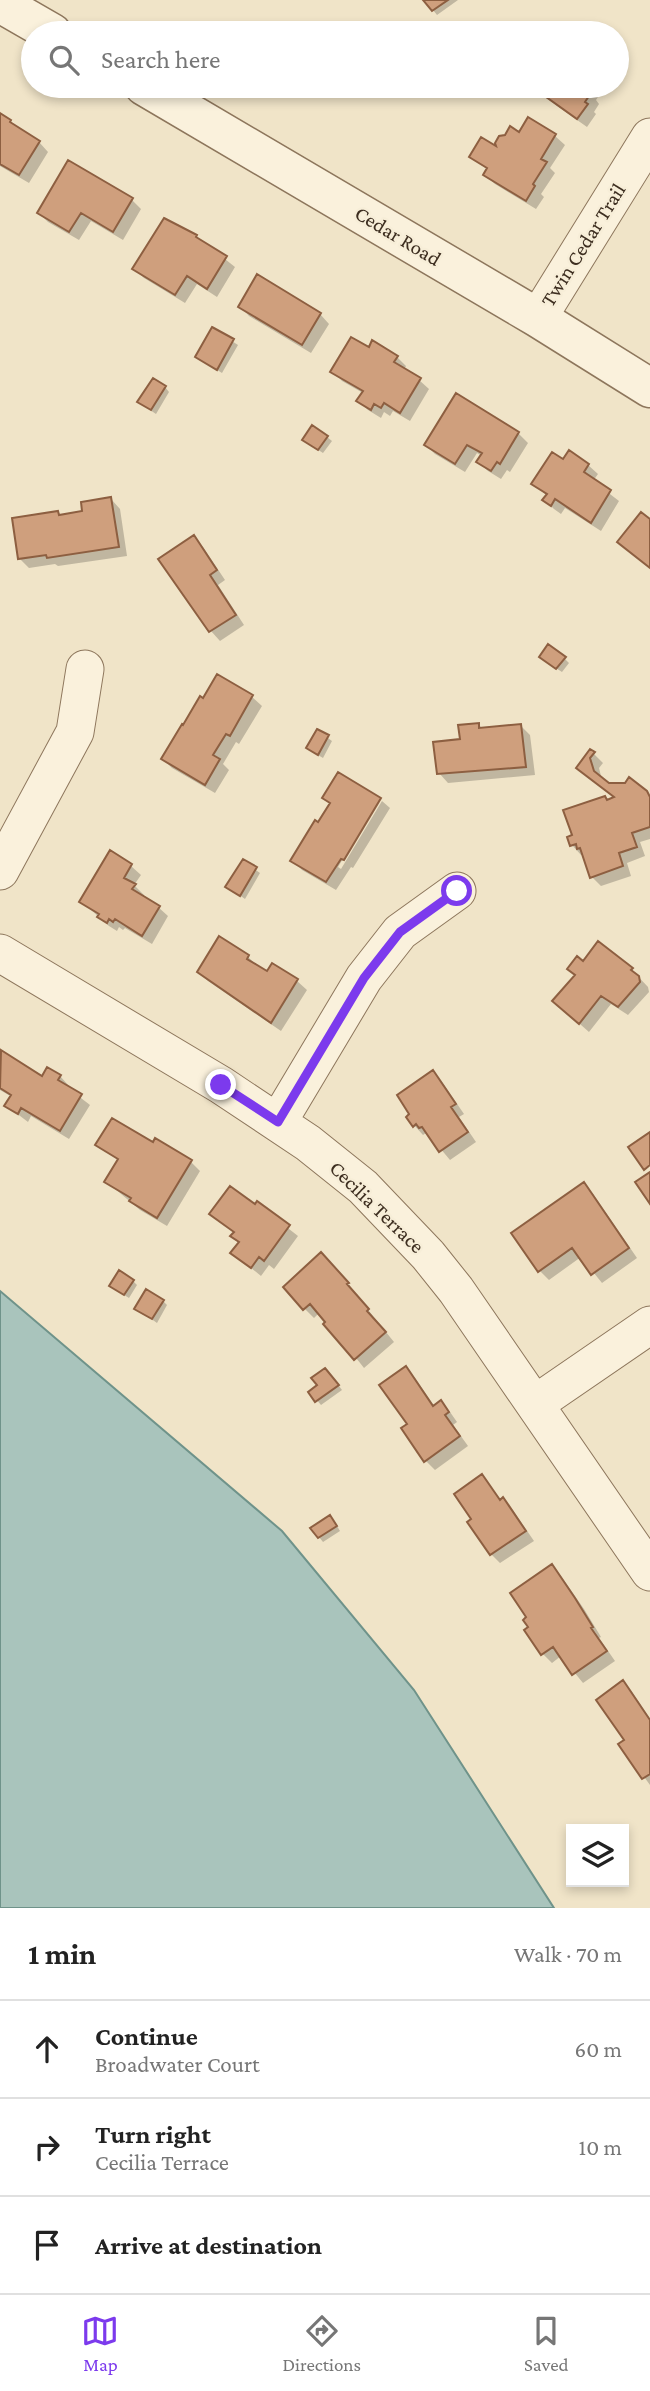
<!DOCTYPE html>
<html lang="en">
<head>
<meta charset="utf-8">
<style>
  body { margin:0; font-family:"Crimson Pro",serif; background:#f6f6f6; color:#222 }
  .controls { position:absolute; right:21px; bottom:21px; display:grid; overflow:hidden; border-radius:0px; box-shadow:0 4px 10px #0003 }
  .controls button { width:63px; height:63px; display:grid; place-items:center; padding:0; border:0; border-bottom:2px solid #e0e0e0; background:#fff; color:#222; font:35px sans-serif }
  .stop { position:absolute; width:21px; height:21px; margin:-16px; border:5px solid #7c3aed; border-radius:50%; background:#fff }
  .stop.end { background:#7c3aed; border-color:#fff; box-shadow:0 2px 7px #0008 }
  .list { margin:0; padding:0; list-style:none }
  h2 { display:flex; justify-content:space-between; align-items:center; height:91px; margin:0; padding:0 28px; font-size:30px }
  h2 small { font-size:23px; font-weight:400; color:#767676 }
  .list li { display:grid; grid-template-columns:46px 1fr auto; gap:21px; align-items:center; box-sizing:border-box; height:98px; padding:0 28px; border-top:2px solid #e0e0e0 }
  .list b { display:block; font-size:26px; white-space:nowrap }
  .list p { margin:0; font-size:23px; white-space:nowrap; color:#767676 }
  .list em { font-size:23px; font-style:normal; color:#767676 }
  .icon { flex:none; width:38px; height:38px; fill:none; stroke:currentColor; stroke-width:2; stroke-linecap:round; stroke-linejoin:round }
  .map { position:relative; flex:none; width:650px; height:1908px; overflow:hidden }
  .search { position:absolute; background:#fff; box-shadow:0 4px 10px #0003; left:21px; right:21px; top:21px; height:77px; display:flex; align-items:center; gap:18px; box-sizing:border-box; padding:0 24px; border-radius:38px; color:#767676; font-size:26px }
  .sheet { height:385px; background:#fff }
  nav { display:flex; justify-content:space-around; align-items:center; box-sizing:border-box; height:98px; border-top:2px solid #e0e0e0; background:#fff; font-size:19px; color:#767676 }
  nav a { display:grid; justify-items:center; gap:4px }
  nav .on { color:#7c3aed }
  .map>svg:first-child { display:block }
  .water { fill:#a9c4bc; stroke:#6f938a; stroke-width:2 }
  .shadow { fill:#0003 }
  .building { fill:#cf9f7d; stroke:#8d5f41; stroke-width:2 }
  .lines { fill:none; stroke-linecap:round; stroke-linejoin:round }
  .minor-casing { stroke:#8d765c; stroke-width:39 }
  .tertiary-casing { stroke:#8d765c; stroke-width:41 }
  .minor { stroke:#faf1dc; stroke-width:37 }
  .tertiary { stroke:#faf1dc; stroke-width:38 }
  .route { stroke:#7c3aed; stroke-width:9 }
  .labels { text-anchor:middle; stroke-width:5; stroke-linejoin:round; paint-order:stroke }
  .street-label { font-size:21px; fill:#3d2e20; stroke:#f7eed8 }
</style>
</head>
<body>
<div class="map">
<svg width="650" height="1908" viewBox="0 0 650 1908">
  <rect width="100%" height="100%" fill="#f0e4c8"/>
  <path class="water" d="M0 1291 282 1531 414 1690 554 1908H0Z"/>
  <path class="shadow" d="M425 0H458L437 15Z
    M335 86H358L343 96Z
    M539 86H605L596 100 599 104 594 112 596 114 587 127 546 98 537 88Z
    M0 116 39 142 48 152 29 183 0 166Z
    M529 119 555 136 565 145 550 168 555 173 541 194 544 197 536 209 495 184 485 175 488 170 471 157 498 150 520 134Z
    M69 162 132 200 141 209 123 240 91 221 79 240 48 222 39 213Z
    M165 220 196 236 235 267 217 297 197 284 185 303 144 278 135 269Z
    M240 306 320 314 329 324 311 353 249 316Z
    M213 329 238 345 222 373 197 357Z
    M369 349 397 357 406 366 404 370 419 380 429 389 410 421 393 411 390 416 384 412 381 418 368 410 359 401 363 393 342 381 333 371Z
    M165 387 169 392 156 414 144 406Z
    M456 395 518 433 528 443 510 472 507 470 501 479 488 471 478 462 482 456 477 453 465 472 435 454 426 445Z
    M327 437 332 441 323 453 309 444Z
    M564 462 588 465 598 474 593 481 619 501 601 531 565 508 561 514 554 509 545 500 547 496 534 484Z
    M111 499 120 509 127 556 58 566 55 564 29 568 20 559 57 513 61 516 84 513Z
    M194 538 203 547 225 580 218 585 244 625 220 641 211 631 160 560Z
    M564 658 569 663 562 672 545 661Z
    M217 676 252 697 262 706 239 744 236 742 223 764 229 770 215 793 172 768 163 759Z
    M478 724 483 729 520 725 530 735 535 775 448 783 439 773 462 741Z
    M318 731 332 741 323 758 313 752Z
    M591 751 603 763 599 768 602 780 609 785 646 792 650 796V839L640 842 645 856 627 863 631 876 601 886 592 877 584 854 581 855 572 845 608 801 616 799 587 777Z
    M324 797 379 799 338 867 341 869 382 801 390 808 353 868 351 867 336 890 302 870 293 860 331 804Z
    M111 853 131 866 141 875 134 885 144 895 142 897 158 907 168 916 152 944 125 928 123 930 119 927 117 931 109 926 81 901Z
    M243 861 260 873 245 899 228 887Z
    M220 939 248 957 267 974 272 965 297 981 307 990 281 1031 208 981 199 972Z
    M583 963 631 969 648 987 649 992 628 1015 611 1004 589 1032 564 1010Z
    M1 1052 43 1078 60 1076 69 1086 68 1088 90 1105 69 1139 31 1116 28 1122 7 1106 12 1097 0 1090Z
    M433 1073 442 1082 464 1114 459 1117 476 1142 450 1160 430 1136 426 1133 423 1135 414 1125Z
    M98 1145H154L191 1162 200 1171 167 1226 140 1210 107 1182 119 1161Z
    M583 1185 593 1194 637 1258 602 1283 581 1257 549 1280 540 1271Z
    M257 1204 298 1236 274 1269 269 1265 261 1276 233 1253 240 1243 233 1236 235 1233 211 1214 255 1207Z
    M331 1264 394 1342 364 1368 320 1312 314 1318 305 1309Z
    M133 1281 137 1285 129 1298 116 1290Z
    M163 1301 167 1305 157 1323 136 1308Z
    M406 1368 415 1378 435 1407 441 1403 450 1412 457 1422 453 1425 468 1446 435 1470 426 1461 409 1424Z
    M330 1374 342 1390 321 1405 310 1392Z
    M482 1477 501 1500 512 1509 534 1541 500 1563 491 1554 473 1519Z
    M334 1521 340 1531 323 1542 319 1537Z
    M552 1566 561 1576 584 1609 601 1637 599 1638 615 1661 583 1683 561 1656 552 1663 542 1653 530 1627Z
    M623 1682 632 1692 650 1719V1785L620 1744 626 1740Z"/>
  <path class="building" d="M423 0H448L432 11Z
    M537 86H590L587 90 591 93 585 102 588 104 577 119 535 89Z
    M0 113 11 120 10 122 40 141 19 175 0 164Z
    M528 117 556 134 541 159 547 162 533 184 535 186 526 201 483 175 487 168 469 157 481 137 496 146 495 143 499 136 505 135 510 126 519 132Z
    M68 160 133 198 113 232 81 213 69 232 37 213Z
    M164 218 197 235 196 237 227 256 207 289 187 276 175 295 132 269Z
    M257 274 321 313 302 345 238 307Z
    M212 327 234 339 217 370 195 357Z
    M351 337 369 347 372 340 398 356 394 362 421 378 400 413 384 403 381 408 374 404 371 410 356 401 363 391 330 372Z
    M153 378 166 386 151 410 137 402Z
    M456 393 519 432 500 464 497 462 491 471 476 462 482 453 467 445 455 464 424 445Z
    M312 425 328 436 318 450 302 440Z
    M569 450 589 464 584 472 611 490 591 523 555 499 551 506 542 500 547 494 531 484 552 452 563 459Z
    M111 497 119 547 47 558 46 555 18 559 12 518 58 511 59 515 82 511 81 502Z
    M641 512 650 519V568L617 542Z
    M194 535 217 570 210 575 236 615 209 632 158 559Z
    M548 644 566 657 556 669 539 657Z
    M217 674 253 695 230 736 226 734 213 755 220 759 205 785 161 759 182 724 183 725 200 696 203 698Z
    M479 723V728L521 724 526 767 437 774 433 742 460 739 458 725Z
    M317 729 329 735 318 755 306 748Z
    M590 749 595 752 590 758 594 771 609 783H625L629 777 647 791 650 797V827L632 833 637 847 619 853 623 866 590 878 580 848 577 849 576 844 570 846 567 837 572 835 563 810 605 796 607 800 614 797 576 768Z
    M338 772 381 798 344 860 341 859 326 882 290 861 315 820 318 822 330 803 322 798Z
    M110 850 132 864 124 878 136 884 132 889 160 906 142 936 115 919 113 922 109 919 107 923 97 917 99 914 79 902Z
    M243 859 257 867 240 896 225 887Z
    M219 936 249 955 247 959 267 971 272 963 298 979 271 1023 197 972Z
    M598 941 633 968 631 970 639 976 640 982 618 1007 601 996 579 1024 552 1001 575 975 567 969 577 956 583 961Z
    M1 1050 42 1076 47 1067 61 1075 58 1080 82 1094 60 1131 21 1108 18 1114 4 1106 11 1095 0 1088Z
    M433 1070 456 1104 451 1107 468 1132 439 1152 422 1127 419 1128 416 1124 413 1127 406 1117 409 1114 397 1095Z
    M112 1118 153 1142 155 1138 192 1160 157 1218 129 1201 131 1198 104 1182 118 1159 95 1145Z
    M650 1132V1165L644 1170 628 1147Z
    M650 1172V1204L635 1182Z
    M584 1182 629 1248 591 1275 572 1248 538 1272 511 1233Z
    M230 1186 255 1204 257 1201 290 1225 264 1261 259 1257 251 1268 230 1253 239 1242 230 1236 234 1232 209 1214Z
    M321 1252 349 1283 347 1284 369 1309 367 1311 386 1332 354 1360 323 1324 325 1322 310 1304 303 1310 283 1287Z
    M119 1270 134 1280 124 1295 109 1286Z
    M146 1289 164 1300 152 1319 134 1309Z
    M406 1366 433 1406 441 1400 449 1412 445 1415 460 1436 424 1462 401 1428 407 1424 379 1385Z
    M325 1368 339 1385 315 1402 308 1392 317 1385 311 1378Z
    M482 1474 500 1500 503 1497 526 1531 490 1555 467 1522 471 1519 454 1494Z
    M330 1515 337 1526 318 1538 310 1528Z
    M552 1564 575 1598 593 1627 591 1628 607 1651 572 1675 553 1647 541 1655 524 1630 528 1627 523 1620 526 1617 510 1593Z
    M623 1680 650 1720V1774L642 1779 618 1744 624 1740 596 1700Z"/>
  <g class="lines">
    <g class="minor-casing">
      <path id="minor" d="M538 318 650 137
        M0 871 75 732 85 669
        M0 953 221 1085 308 1143 363 1187 428 1255 456 1290 650 1572
        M278 1122 364 978 400 932 457 891
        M535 1404 650 1325"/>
    </g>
    <g class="tertiary-casing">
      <path id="tertiary" d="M0 3 52 33
        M144 86 538 318 650 388"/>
    </g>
    <use href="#minor" class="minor"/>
    <use href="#tertiary" class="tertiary"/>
  </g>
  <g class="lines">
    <path class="route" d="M221 1085 278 1122 364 978 400 932 457 891"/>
  </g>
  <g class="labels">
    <g class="street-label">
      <text transform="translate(398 236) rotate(31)" y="7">Cedar Road</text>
      <text transform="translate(583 245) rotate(-58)" y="7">Twin Cedar Trail</text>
      <text transform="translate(377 1207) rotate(44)" y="7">Cecilia Terrace</text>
    </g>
  </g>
</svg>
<div class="controls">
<button><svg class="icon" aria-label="layers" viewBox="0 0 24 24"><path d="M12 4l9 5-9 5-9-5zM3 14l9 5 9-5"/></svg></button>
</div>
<div class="stop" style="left:457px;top:891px"></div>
<div class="stop end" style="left:221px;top:1085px"></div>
<div class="search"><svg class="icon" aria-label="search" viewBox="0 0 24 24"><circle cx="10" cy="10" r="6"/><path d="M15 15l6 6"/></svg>Search here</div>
</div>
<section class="sheet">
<h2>1 min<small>Walk · 70 m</small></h2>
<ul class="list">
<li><svg class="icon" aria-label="ahead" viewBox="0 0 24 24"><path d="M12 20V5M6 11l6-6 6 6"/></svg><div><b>Continue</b><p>Broadwater Court</p></div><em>60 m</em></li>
<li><svg class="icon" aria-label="right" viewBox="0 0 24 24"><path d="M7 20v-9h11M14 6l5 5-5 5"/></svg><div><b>Turn right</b><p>Cecilia Terrace</p></div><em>10 m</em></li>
<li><svg class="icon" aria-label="arrive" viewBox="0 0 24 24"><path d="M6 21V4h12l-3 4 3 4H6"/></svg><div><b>Arrive at destination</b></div></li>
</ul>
</section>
<nav>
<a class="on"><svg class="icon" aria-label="map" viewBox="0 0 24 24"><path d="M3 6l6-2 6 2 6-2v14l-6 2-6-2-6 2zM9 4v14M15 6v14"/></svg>Map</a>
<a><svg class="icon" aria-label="directions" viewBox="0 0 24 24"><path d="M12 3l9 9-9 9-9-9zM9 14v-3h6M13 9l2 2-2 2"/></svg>Directions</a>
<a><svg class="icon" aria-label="saved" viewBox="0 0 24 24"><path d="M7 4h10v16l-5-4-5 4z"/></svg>Saved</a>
</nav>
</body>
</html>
